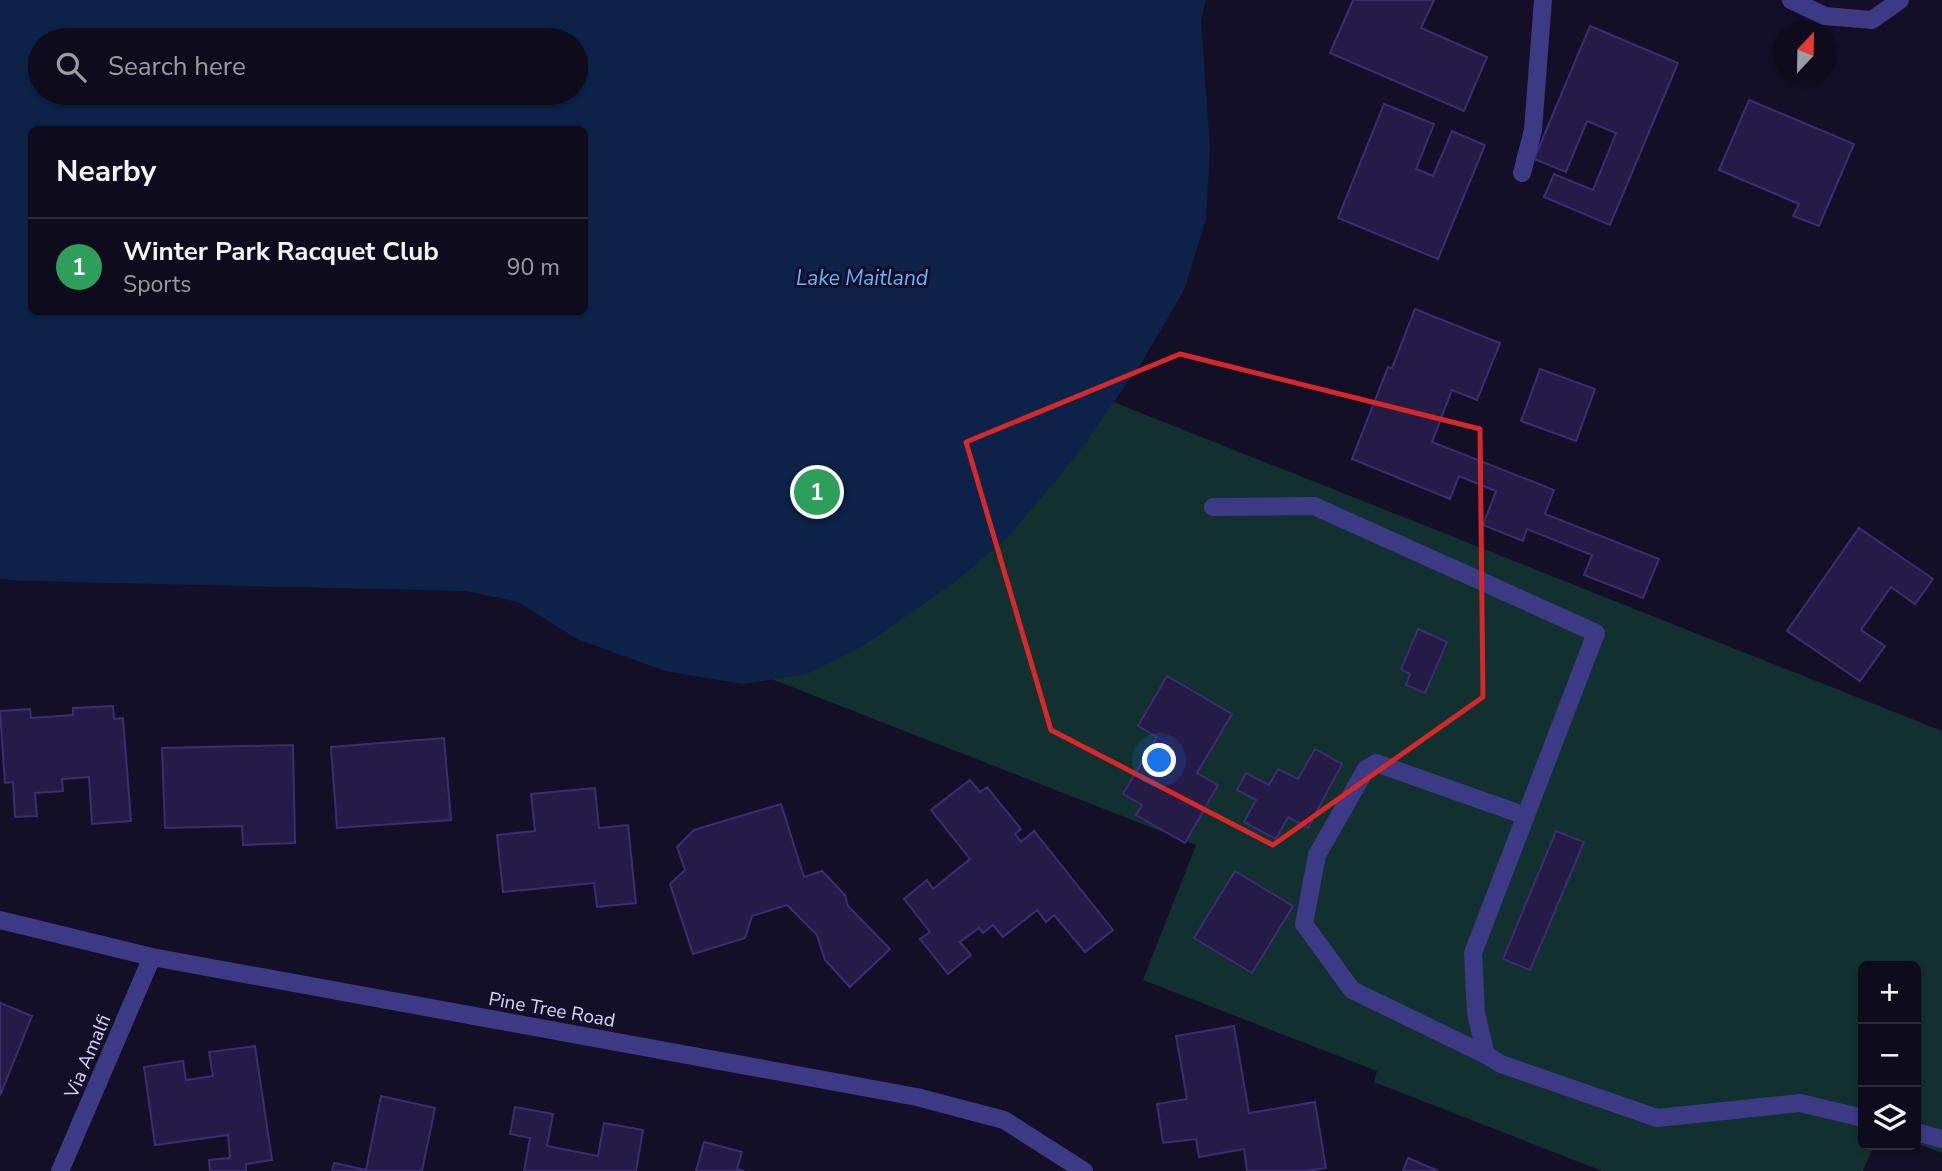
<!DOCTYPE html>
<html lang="en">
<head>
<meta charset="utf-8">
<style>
  body { margin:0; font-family:"Nunito Sans",sans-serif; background:#171425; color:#f1f3f6 }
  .controls { position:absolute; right:21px; bottom:21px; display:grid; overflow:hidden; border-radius:10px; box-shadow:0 2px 5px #0004 }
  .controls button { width:63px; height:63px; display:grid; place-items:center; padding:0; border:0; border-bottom:2px solid #2e2b3b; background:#0e0b1c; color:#f1f3f6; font:35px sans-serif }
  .compass { position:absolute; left:1774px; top:21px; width:63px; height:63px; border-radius:50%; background:#0e0b1c; box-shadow:0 2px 5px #0004; rotate:22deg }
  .you { position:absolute; left:1160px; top:761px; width:24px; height:24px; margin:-18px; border:5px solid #fff; border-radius:50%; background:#1a73e8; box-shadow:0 0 0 10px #1a73e833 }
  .badge { display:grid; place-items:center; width:46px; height:46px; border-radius:50%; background:#00e5ff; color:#fff; font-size:23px; font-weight:700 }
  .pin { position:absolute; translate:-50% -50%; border:4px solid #fff; box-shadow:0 2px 7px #0006 }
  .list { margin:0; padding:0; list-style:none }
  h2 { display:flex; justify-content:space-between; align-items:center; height:91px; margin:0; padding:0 28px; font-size:30px }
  h2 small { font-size:23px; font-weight:400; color:#9b9ba3 }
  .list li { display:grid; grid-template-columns:46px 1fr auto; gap:21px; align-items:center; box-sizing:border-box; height:98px; padding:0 28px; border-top:2px solid #2e2b3b }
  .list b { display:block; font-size:26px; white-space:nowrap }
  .list p { margin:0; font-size:23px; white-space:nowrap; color:#9b9ba3 }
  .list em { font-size:23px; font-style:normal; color:#9b9ba3 }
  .icon { flex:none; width:38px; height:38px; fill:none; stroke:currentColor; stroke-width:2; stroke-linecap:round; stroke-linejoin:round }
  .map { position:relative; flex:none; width:1942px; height:1171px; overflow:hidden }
  .search { position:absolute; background:#0e0b1c; box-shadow:0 2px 5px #0004; left:28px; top:28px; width:560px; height:77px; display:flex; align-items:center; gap:18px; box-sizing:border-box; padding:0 24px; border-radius:38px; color:#9b9ba3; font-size:26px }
  .panel { position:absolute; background:#0e0b1c; box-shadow:0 2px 5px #0004; left:28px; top:126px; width:560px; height:189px; border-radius:10px }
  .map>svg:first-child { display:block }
  .green { fill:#12302f }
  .water { fill:#0c2248; fill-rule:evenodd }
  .building { fill:#241b47; stroke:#3b2d73; stroke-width:2 }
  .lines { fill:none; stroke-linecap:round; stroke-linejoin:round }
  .lane { stroke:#3d3a85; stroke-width:18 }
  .street { stroke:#3d3a85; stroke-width:18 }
  .marked { fill:none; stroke:#d62828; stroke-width:5; stroke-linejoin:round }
  .labels { text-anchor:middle; stroke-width:6; stroke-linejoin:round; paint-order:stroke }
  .street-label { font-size:19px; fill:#d9d4ff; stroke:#130f26 }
  .water-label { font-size:21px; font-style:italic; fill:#62b6ff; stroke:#130f26 }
</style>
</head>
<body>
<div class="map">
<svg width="1942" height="1171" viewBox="0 0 1942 1171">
  <rect width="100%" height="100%" fill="#130f26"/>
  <path class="green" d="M0 0 40 40V93L32 130V312H584L585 192 1942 731V1153L1916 1143V966H1863V1145H1874L1863 1171H1602L1374 1082 1377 1071 1143 980 1196 845 0 377Z"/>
  <path class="water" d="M0 0H1206L1201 21 1210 148 1206 220 1184 290 1142 362 1076 456 1008 537 955 582 863 646 807 674 743 684 665 671 577 639 518 602 466 591 25 581 0 579ZM40 40H576V93H40ZM32 130H584V312H32Z"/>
  <path class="building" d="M1353 0H1434L1421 28 1487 57 1464 111 1330 53Z
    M1590 26 1678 63 1610 225 1544 197 1554 174 1593 190 1616 133 1587 121 1566 172 1534 159Z
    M1749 100 1854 144 1819 226 1793 216 1799 204 1719 170Z
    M1384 104 1434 124 1416 169 1433 176 1452 131 1485 145 1438 259 1338 218Z
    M1415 309 1500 343 1477 400 1452 390 1432 442 1554 490 1545 514 1659 559 1643 598 1584 575 1592 555 1527 529 1523 541 1483 525 1496 491 1459 476 1450 499 1352 459 1388 367 1392 368Z
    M1540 369 1595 389 1576 441 1521 421Z
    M1859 528 1933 579 1915 604 1891 587 1861 630 1885 646 1860 681 1787 631Z
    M1418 629 1447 642 1425 693 1406 685 1410 674 1401 669Z
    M1167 676 1232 714 1197 773 1218 785 1185 843 1136 815 1142 805 1123 794 1157 737 1138 726Z
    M113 706 114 719 123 718 131 821 92 824 89 777 62 779 63 791 35 793 37 816 15 817 13 782 5 783 0 711 30 709 31 718 73 715V708Z
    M444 738 451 820 337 828 331 747Z
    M293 745 295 843 243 845 242 826 165 828 162 748Z
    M1315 749 1342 764 1308 828 1288 817 1276 839 1244 822 1256 800 1237 790 1246 773 1269 785 1278 769 1298 779Z
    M970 780 980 792 987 787 1021 829 1015 834 1021 842 1034 831 1113 930 1085 952 1054 915 1046 922 1037 910 1003 937 993 925 983 933 979 928 960 942 971 955 948 974 920 939 930 932 904 899 927 880 933 889 970 859 931 810Z
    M595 788 599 828 628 825 636 903 597 907 594 883 503 892 497 835 535 831 531 794Z
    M781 804 804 877 822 871 845 895 848 906 890 949 850 987 825 960 817 935 787 905 752 916 745 938 693 954 670 884 685 870 677 847 694 830Z
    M1556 831 1584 842 1530 970 1503 959Z
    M1235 871 1293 906 1252 973 1194 938Z
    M0 1003 32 1016 0 1096Z
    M1234 1026 1249 1113 1315 1102 1326 1168 1306 1171H1247L1244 1149 1199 1157 1196 1139 1163 1143 1157 1104 1187 1099 1176 1036Z
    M255 1046 272 1160 246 1164V1171H210L209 1160 230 1158 228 1135 155 1145 144 1067 183 1061 186 1080 213 1076 209 1052Z
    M381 1096 435 1108 422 1171H332L334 1163 366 1170Z
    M515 1107 553 1114 547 1146 598 1156 604 1123 643 1130 636 1171H524L530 1138 510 1134Z
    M704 1142 742 1152 737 1169 744 1171H696Z
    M1408 1158 1438 1171H1403Z"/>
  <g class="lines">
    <path class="lane" d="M1522 173 1533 130 1543 0
      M1213 507 1314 506 1596 633 1473 953 1476 1013 1486 1055 1501 1064 1657 1118 1800 1103 1863 1118
      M1486 1055 1352 990 1304 924 1317 855 1366 769 1376 763 1526 816
      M1916 1132 1942 1139"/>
    <path class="street" d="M1791 0 1825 16 1872 20 1900 0
      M0 920 152 957 917 1097 1004 1120 1084 1171
      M60 1171 152 957"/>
  </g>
  <path class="marked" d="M1180 354 1480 429 1483 697 1273 845 1051 730 966 442Z"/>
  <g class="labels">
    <g class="street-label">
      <text transform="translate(552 1009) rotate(10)" y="7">Pine Tree Road</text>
      <text transform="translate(87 1056) rotate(-67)" y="7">Via Amalfi</text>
    </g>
    <g class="water-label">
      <text x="862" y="285">Lake Maitland</text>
    </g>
  </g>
</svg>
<div class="controls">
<button>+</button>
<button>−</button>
<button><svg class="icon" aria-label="layers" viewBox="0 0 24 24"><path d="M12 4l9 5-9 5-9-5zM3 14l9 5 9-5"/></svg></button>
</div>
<svg class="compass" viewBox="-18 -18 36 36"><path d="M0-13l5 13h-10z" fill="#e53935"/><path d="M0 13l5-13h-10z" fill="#9b9ba3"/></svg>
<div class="you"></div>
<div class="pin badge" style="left:817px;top:492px;background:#2e9e5b">1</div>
<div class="search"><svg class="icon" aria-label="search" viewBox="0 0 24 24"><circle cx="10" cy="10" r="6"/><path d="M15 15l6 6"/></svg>Search here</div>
<section class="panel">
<h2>Nearby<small></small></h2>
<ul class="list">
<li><span class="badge" style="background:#2e9e5b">1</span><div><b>Winter Park Racquet Club</b><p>Sports</p></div><em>90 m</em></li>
</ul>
</section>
</div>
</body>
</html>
